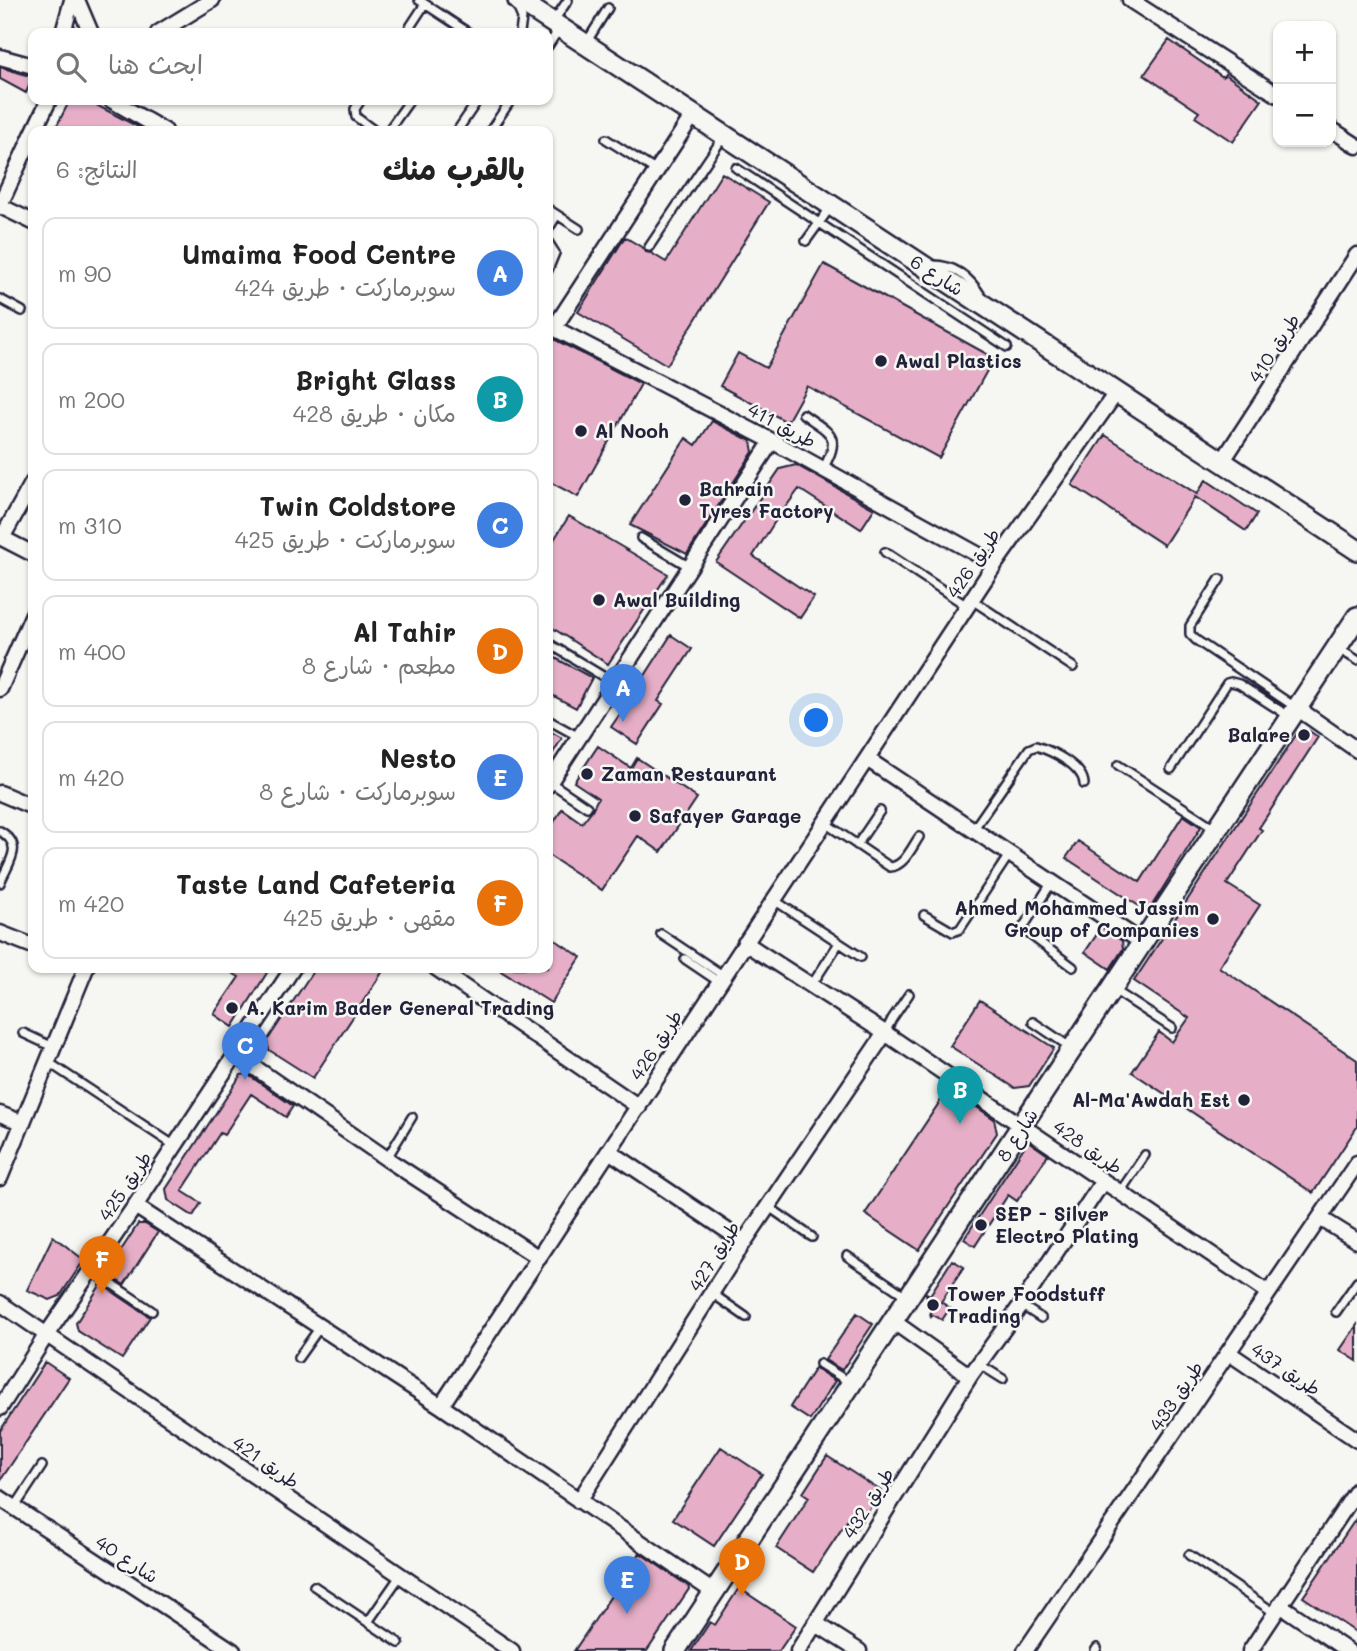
<!DOCTYPE html>
<html lang="ar">
<head>
<meta charset="utf-8">
<style>
  body { margin:0; font-family:Mali,"Playpen Sans Arabic",sans-serif; background:#f6f6f6; color:#222; direction:rtl }
  .controls { position:absolute; right:21px; top:21px; display:grid; overflow:hidden; border-radius:14px; box-shadow:0 2px 5px #0004 }
  .controls button { width:63px; height:63px; display:grid; place-items:center; padding:0; border:0; border-bottom:2px solid #e0e0e0; background:#fff; color:#222; font:35px sans-serif }
  .you { position:absolute; left:817px; top:721px; width:24px; height:24px; margin:-18px; border:5px solid #fff; border-radius:50%; background:#1a73e8; box-shadow:0 0 0 10px #1a73e833 }
  .badge { display:grid; place-items:center; width:46px; height:46px; border-radius:50%; background:#0f766e; color:#fff; font-size:23px; font-weight:700 }
  .pin { position:absolute; translate:-50% -58px; filter:drop-shadow(0 2px 4px #0008) }
  .pin::after { content:''; position:absolute; top:37px; width:24px; height:21px; background:inherit; clip-path:polygon(0 0,100% 0,50% 100%) }
  .list { margin:0; padding:0; list-style:none }
  h2 { display:flex; justify-content:space-between; align-items:center; height:91px; margin:0; padding:0 28px; font-size:30px }
  h2 small { font-size:23px; font-weight:400; color:#767676 }
  .list li { display:grid; grid-template-columns:46px 1fr auto; gap:21px; align-items:center; box-sizing:border-box; height:112px; margin:0 14px 14px; padding:0 14px; border:2px solid #e0e0e0; border-radius:14px }
  .list b { display:block; font-size:26px; white-space:nowrap }
  .list p { margin:0; font-size:23px; white-space:nowrap; color:#767676 }
  .list em { font-size:23px; font-style:normal; color:#767676 }
  .icon { flex:none; width:38px; height:38px; fill:none; stroke:currentColor; stroke-width:2; stroke-linecap:round; stroke-linejoin:round }
  .map { position:relative; flex:none; width:1357px; height:1651px; overflow:hidden; direction:ltr }
  .search { position:absolute; background:#fff; box-shadow:0 2px 5px #0004; left:28px; top:28px; width:525px; height:77px; display:flex; align-items:center; gap:18px; box-sizing:border-box; padding:0 24px; border-radius:14px; color:#767676; font-size:26px }
  .panel { position:absolute; background:#fff; box-shadow:0 2px 5px #0004; left:28px; top:126px; width:525px; height:847px; border-radius:14px; direction:rtl }
  .map>svg:first-child { display:block }
  .building { fill:#e6afc7; stroke:#22223b; stroke-width:2 }
  .lines { fill:none; stroke-linecap:round; stroke-linejoin:round }
  .lane-casing { stroke:#22223b; stroke-width:12 }
  .street-casing { stroke:#22223b; stroke-width:19 }
  .secondary-casing { stroke:#22223b; stroke-width:24 }
  .lane { stroke:#f6f6f2; stroke-width:7 }
  .street { stroke:#f6f6f2; stroke-width:14 }
  .secondary { stroke:#f6f6f2; stroke-width:19 }
  .poi-dot { fill:#22223b; stroke:#f6f6f2; stroke-width:2.5 }
  .labels { text-anchor:middle; stroke-width:5; stroke-linejoin:round; paint-order:stroke }
  .street-label { font-size:19px; fill:#22223b; stroke:#f6f6f2 }
  .poi-label { font-size:19px; font-weight:bold; fill:#22223b; stroke:#f6f6f2; text-anchor:start }
</style>
</head>
<body>
<div class="map">
<svg width="1357" height="1651" viewBox="0 0 1357 1651">
  <rect width="100%" height="100%" fill="#f6f6f2"/>
  <filter id="ink" filterUnits="userSpaceOnUse"><feTurbulence type="fractalNoise" baseFrequency=".0143" numOctaves="2"/><feDisplacementMap in="SourceGraphic" scale="14" xChannelSelector="R" yChannelSelector="G"/><feConvolveMatrix kernelMatrix="1 2 1 2 8 2 1 2 1" color-interpolation-filters="sRGB"/></filter>
  <g filter="url(#ink)">
    <path class="building" d="M1169 40 1223 77 1225 74 1262 100 1233 142 1195 117 1199 112 1144 75Z
      M0 67 33 77 26 93 0 79Z
      M70 100H87L146 131H54Z
      M722 173 769 202 667 365 578 312 625 237 643 248 646 252 651 253 666 262Z
      M824 264 994 358 939 458 807 386 787 422 720 386 738 353 766 368Z
      M548 336 641 384 578 497 548 481Z
      M712 421 751 441 753 452 687 554 630 525 686 438 696 445Z
      M1105 435 1197 494 1206 480 1257 514 1246 531 1195 497 1164 545 1072 485Z
      M796 465 874 509 861 529 799 489 774 523 753 556 814 597 800 618 716 562 780 469Z
      M569 516 668 574 608 664 548 625V549Z
      M671 635 692 649 658 701 663 704 637 744 611 727 631 698 638 702 645 689 639 685Z
      M548 654 592 678 576 708 548 693Z
      M548 730 562 738 548 761Z
      M1308 730 1318 737 1259 828 1262 830 1227 884 1260 905 1219 967 1357 1060V1127L1313 1193 1132 1072 1159 1032 1172 1042 1189 1018 1134 981 1298 732Z
      M598 746 631 768 637 758 697 798 661 852 638 836 602 890 548 855V832L562 809 582 823 592 810 598 798 574 782Z
      M1183 815 1201 827 1151 907 1142 908 1066 858 1078 841 1140 882Z
      M1102 927 1122 941 1123 949 1110 969 1085 952Z
      M548 935 581 957 551 1003 496 968H548Z
      M224 968H270L233 1027 214 1014 239 977Z
      M315 968H385L313 1078 269 1050 267 1041Z
      M980 1000 1054 1048 1029 1086 1015 1088 950 1046Z
      M247 1074 293 1106 286 1117 251 1094 224 1135 220 1133 182 1191 201 1203 193 1216 168 1200 166 1189 241 1075Z
      M949 1088 994 1119 997 1133 919 1250 865 1214Z
      M1028 1141 1048 1155 1017 1201 1008 1195 975 1246 964 1239Z
      M138 1224H145L158 1232 124 1285 108 1274 111 1270 109 1269Z
      M53 1236 84 1260 60 1296 50 1300 27 1290Z
      M952 1260 964 1267 941 1302 950 1308 942 1320 933 1315 931 1317 926 1293 930 1295Z
      M101 1284 150 1317 122 1359 78 1331 76 1323Z
      M857 1313 873 1324 842 1370 825 1360Z
      M1357 1325V1361L1340 1350Z
      M45 1362 69 1378 0 1481V1431Z
      M815 1368 835 1381 810 1420 790 1407Z
      M721 1447 762 1474 714 1546 673 1519Z
      M827 1456 881 1491 857 1528 847 1521 813 1572 776 1548 809 1497 803 1493Z
      M1357 1517V1633L1303 1597Z
      M640 1553 688 1586 689 1589 647 1651H574Z
      M739 1588 796 1626 779 1651H691L710 1622 715 1625Z"/>
    <g class="lines">
      <g class="lane-casing">
        <path id="lane" d="M419 0 469 33
          M516 4 522 18 520 33
          M553 22 568 0
          M406 33 425 4
          M586 43 608 8
          M548 46 559 29
          M361 100 355 109 356 117 375 131
          M388 131 410 100
          M457 131 478 100
          M490 131 511 100
          M606 139 655 170
          M736 168 1007 347
          M548 209 579 229
          M548 230 557 215
          M806 241 830 208
          M548 242 555 253 548 270
          M649 247 724 136
          M933 265C955 265 971 279 982 297
          M0 299 22 311
          M803 414C831 434 842 435 823 469
          M641 538 690 567
          M885 552 967 606
          M1220 579 1190 626V634L1196 640 1295 707
          M972 600 1073 667
          M548 643 614 683
          M1337 648 1357 660
          M548 720 579 737
          M1118 765 1216 829
          M1171 769 1227 683 1231 682 1239 684 1290 717
          M550 782 587 807
          M825 823 890 867C904 866 911 849 919 837
          M973 830 1029 749 1036 746C1052 751 1083 766 1084 784
          M0 831C25 846 9 861 0 883
          M857 845 880 811
          M1052 882 1024 926 1025 931 1073 967
          M774 900 861 957
          M924 915 953 932 960 929 1009 855
          M661 934 724 976
          M685 959 719 982
          M811 986 839 943
          M1114 990 1172 1028
          M1033 1022 1070 1047
          M23 1033 53 1047
          M885 1033 892 1019 909 994
          M48 1062 175 1146
          M387 1158 412 1117
          M1120 1192 1145 1155
          M769 1207 812 1237
          M847 1256 906 1296
          M91 1270 152 1311
          M713 1294 746 1317
          M1021 1305 1041 1318
          M1336 1312 1357 1282
          M298 1358 320 1327
          M820 1364 849 1382
          M979 1364 1003 1379
          M15 1507 42 1466
          M1189 1555 1275 1613
          M314 1586 399 1643
          M368 1622 400 1576
          M1095 1651 1097 1648"/>
      </g>
      <g class="street-casing">
        <path id="street" d="M77 0 91 33
          M1130 0 1278 95
          M63 33 72 0
          M158 33 212 0
          M0 57 33 66
          M111 100 165 131
          M1331 129 1357 146
          M34 131 49 100
          M0 205 33 133
          M0 206 33 222
          M548 325 772 441 995 564
          M554 328 693 115
          M1222 462 1357 255
          M0 537 33 554
          M2 538 33 482
          M0 689 33 614
          M1297 708 1357 750
          M867 759 1143 943
          M548 785 772 441
          M0 793 33 807
          M0 933 33 946
          M745 943 885 1033 1267 1292
          M436 968 639 1107
          M235 1054 387 1159 539 1258
          M0 1114 23 1123
          M609 1151 744 1242
          M0 1178 86 968
          M135 1206 441 1406 715 1593
          M1320 1218 1357 1241
          M0 1303 512 1651
          M894 1322 970 1376
          M1229 1353 1357 1440
          M441 1406 995 564 1116 393
          M0 1408 47 1334 135 1206 293 968
          M0 1498 233 1651
          M579 1501 744 1242 885 1033
          M1280 1605 1348 1651
          M815 1623 859 1651
          M798 1651 970 1376 1021 1305 1103 1181
          M1025 1651 1357 1163
          M1250 1651 1357 1490"/>
      </g>
      <g class="secondary-casing">
        <path id="secondary" d="M518 0 1357 550
          M675 1651 1357 617"/>
      </g>
      <use href="#lane" class="lane"/>
      <use href="#street" class="street"/>
      <use href="#secondary" class="secondary"/>
    </g>
  </g>
  <g class="poi-dot">
    <circle cx="881" cy="361" r="7"/>
    <circle cx="581" cy="431" r="7"/>
    <circle cx="685" cy="500" r="7"/>
    <circle cx="599" cy="600" r="7"/>
    <circle cx="1304" cy="735" r="7"/>
    <circle cx="587" cy="774" r="7"/>
    <circle cx="635" cy="816" r="7"/>
    <circle cx="1213" cy="919" r="7"/>
    <circle cx="232" cy="1008" r="7"/>
    <circle cx="1244" cy="1100" r="7"/>
    <circle cx="981" cy="1225" r="7"/>
    <circle cx="933" cy="1305" r="7"/>
  </g>
  <g class="labels">
    <g class="street-label">
      <text transform="translate(937 275) rotate(33)" y="7">شارع 6</text>
      <text transform="translate(1274 348) rotate(-57)" y="7">طريق 410</text>
      <text transform="translate(782 425) rotate(28)" y="7">طريق 411</text>
      <text transform="translate(973 563) rotate(-56)" y="7">طريق 426</text>
      <text transform="translate(656 1045) rotate(-57)" y="7">طريق 426</text>
      <text transform="translate(1017 1135) rotate(-57)" y="7">شارع 8</text>
      <text transform="translate(1088 1147) rotate(35)" y="7">طريق 428</text>
      <text transform="translate(125 1186) rotate(-56)" y="7">طريق 425</text>
      <text transform="translate(714 1256) rotate(-58)" y="7">طريق 427</text>
      <text transform="translate(1286 1369) rotate(34)" y="7">طريق 437</text>
      <text transform="translate(1176 1396) rotate(-56)" y="7">طريق 433</text>
      <text transform="translate(266 1462) rotate(35)" y="7">طريق 421</text>
      <text transform="translate(868 1503) rotate(-58)" y="7">طريق 432</text>
      <text transform="translate(127 1559) rotate(33)" y="7">شارع 40</text>
    </g>
    <g class="poi-label">
      <text x="895" y="368">Awal Plastics</text>
      <text x="595" y="438">Al Nooh</text>
      <text x="699" y="496">Bahrain<tspan x="699" dy="22">Tyres Factory</tspan></text>
      <text x="613" y="607">Awal Building</text>
      <text x="1290" y="742" text-anchor="end">Balare</text>
      <text x="601" y="781">Zaman Restaurant</text>
      <text x="649" y="823">Safayer Garage</text>
      <text x="1199" y="915" text-anchor="end">Ahmed Mohammed Jassim<tspan x="1199" dy="22">Group of Companies</tspan></text>
      <text x="246" y="1015">A. Karim Bader General Trading</text>
      <text x="1230" y="1107" text-anchor="end">Al-Ma'Awdah Est</text>
      <text x="995" y="1221">SEP - Silver<tspan x="995" dy="22">Electro Plating</tspan></text>
      <text x="947" y="1301">Tower Foodstuff<tspan x="947" dy="22">Trading</tspan></text>
    </g>
  </g>
</svg>
<div class="controls">
<button>+</button>
<button>−</button>
</div>
<div class="you"></div>
<div class="pin badge" style="left:623px;top:722px;background:#3f7fe0">A</div>
<div class="pin badge" style="left:960px;top:1124px;background:#0f9aa8">B</div>
<div class="pin badge" style="left:245px;top:1080px;background:#3f7fe0">C</div>
<div class="pin badge" style="left:742px;top:1596px;background:#e8710a">D</div>
<div class="pin badge" style="left:627px;top:1614px;background:#3f7fe0">E</div>
<div class="pin badge" style="left:102px;top:1294px;background:#e8710a">F</div>
<div class="search"><svg class="icon" aria-label="search" viewBox="0 0 24 24"><circle cx="10" cy="10" r="6"/><path d="M15 15l6 6"/></svg>ابحث هنا</div>
<section class="panel">
<h2>بالقرب منك<small>النتائج: 6</small></h2>
<ul class="list">
<li><span class="badge" style="background:#3f7fe0">A</span><div><b>Umaima Food Centre</b><p>سوبرماركت · طريق 424</p></div><em>90 m</em></li>
<li><span class="badge" style="background:#0f9aa8">B</span><div><b>Bright Glass</b><p>مكان · طريق 428</p></div><em>200 m</em></li>
<li><span class="badge" style="background:#3f7fe0">C</span><div><b>Twin Coldstore</b><p>سوبرماركت · طريق 425</p></div><em>310 m</em></li>
<li><span class="badge" style="background:#e8710a">D</span><div><b>Al Tahir</b><p>مطعم · شارع 8</p></div><em>400 m</em></li>
<li><span class="badge" style="background:#3f7fe0">E</span><div><b>Nesto</b><p>سوبرماركت · شارع 8</p></div><em>420 m</em></li>
<li><span class="badge" style="background:#e8710a">F</span><div><b>Taste Land Cafeteria</b><p>مقهى · طريق 425</p></div><em>420 m</em></li>
</ul>
</section>
</div>
</body>
</html>
